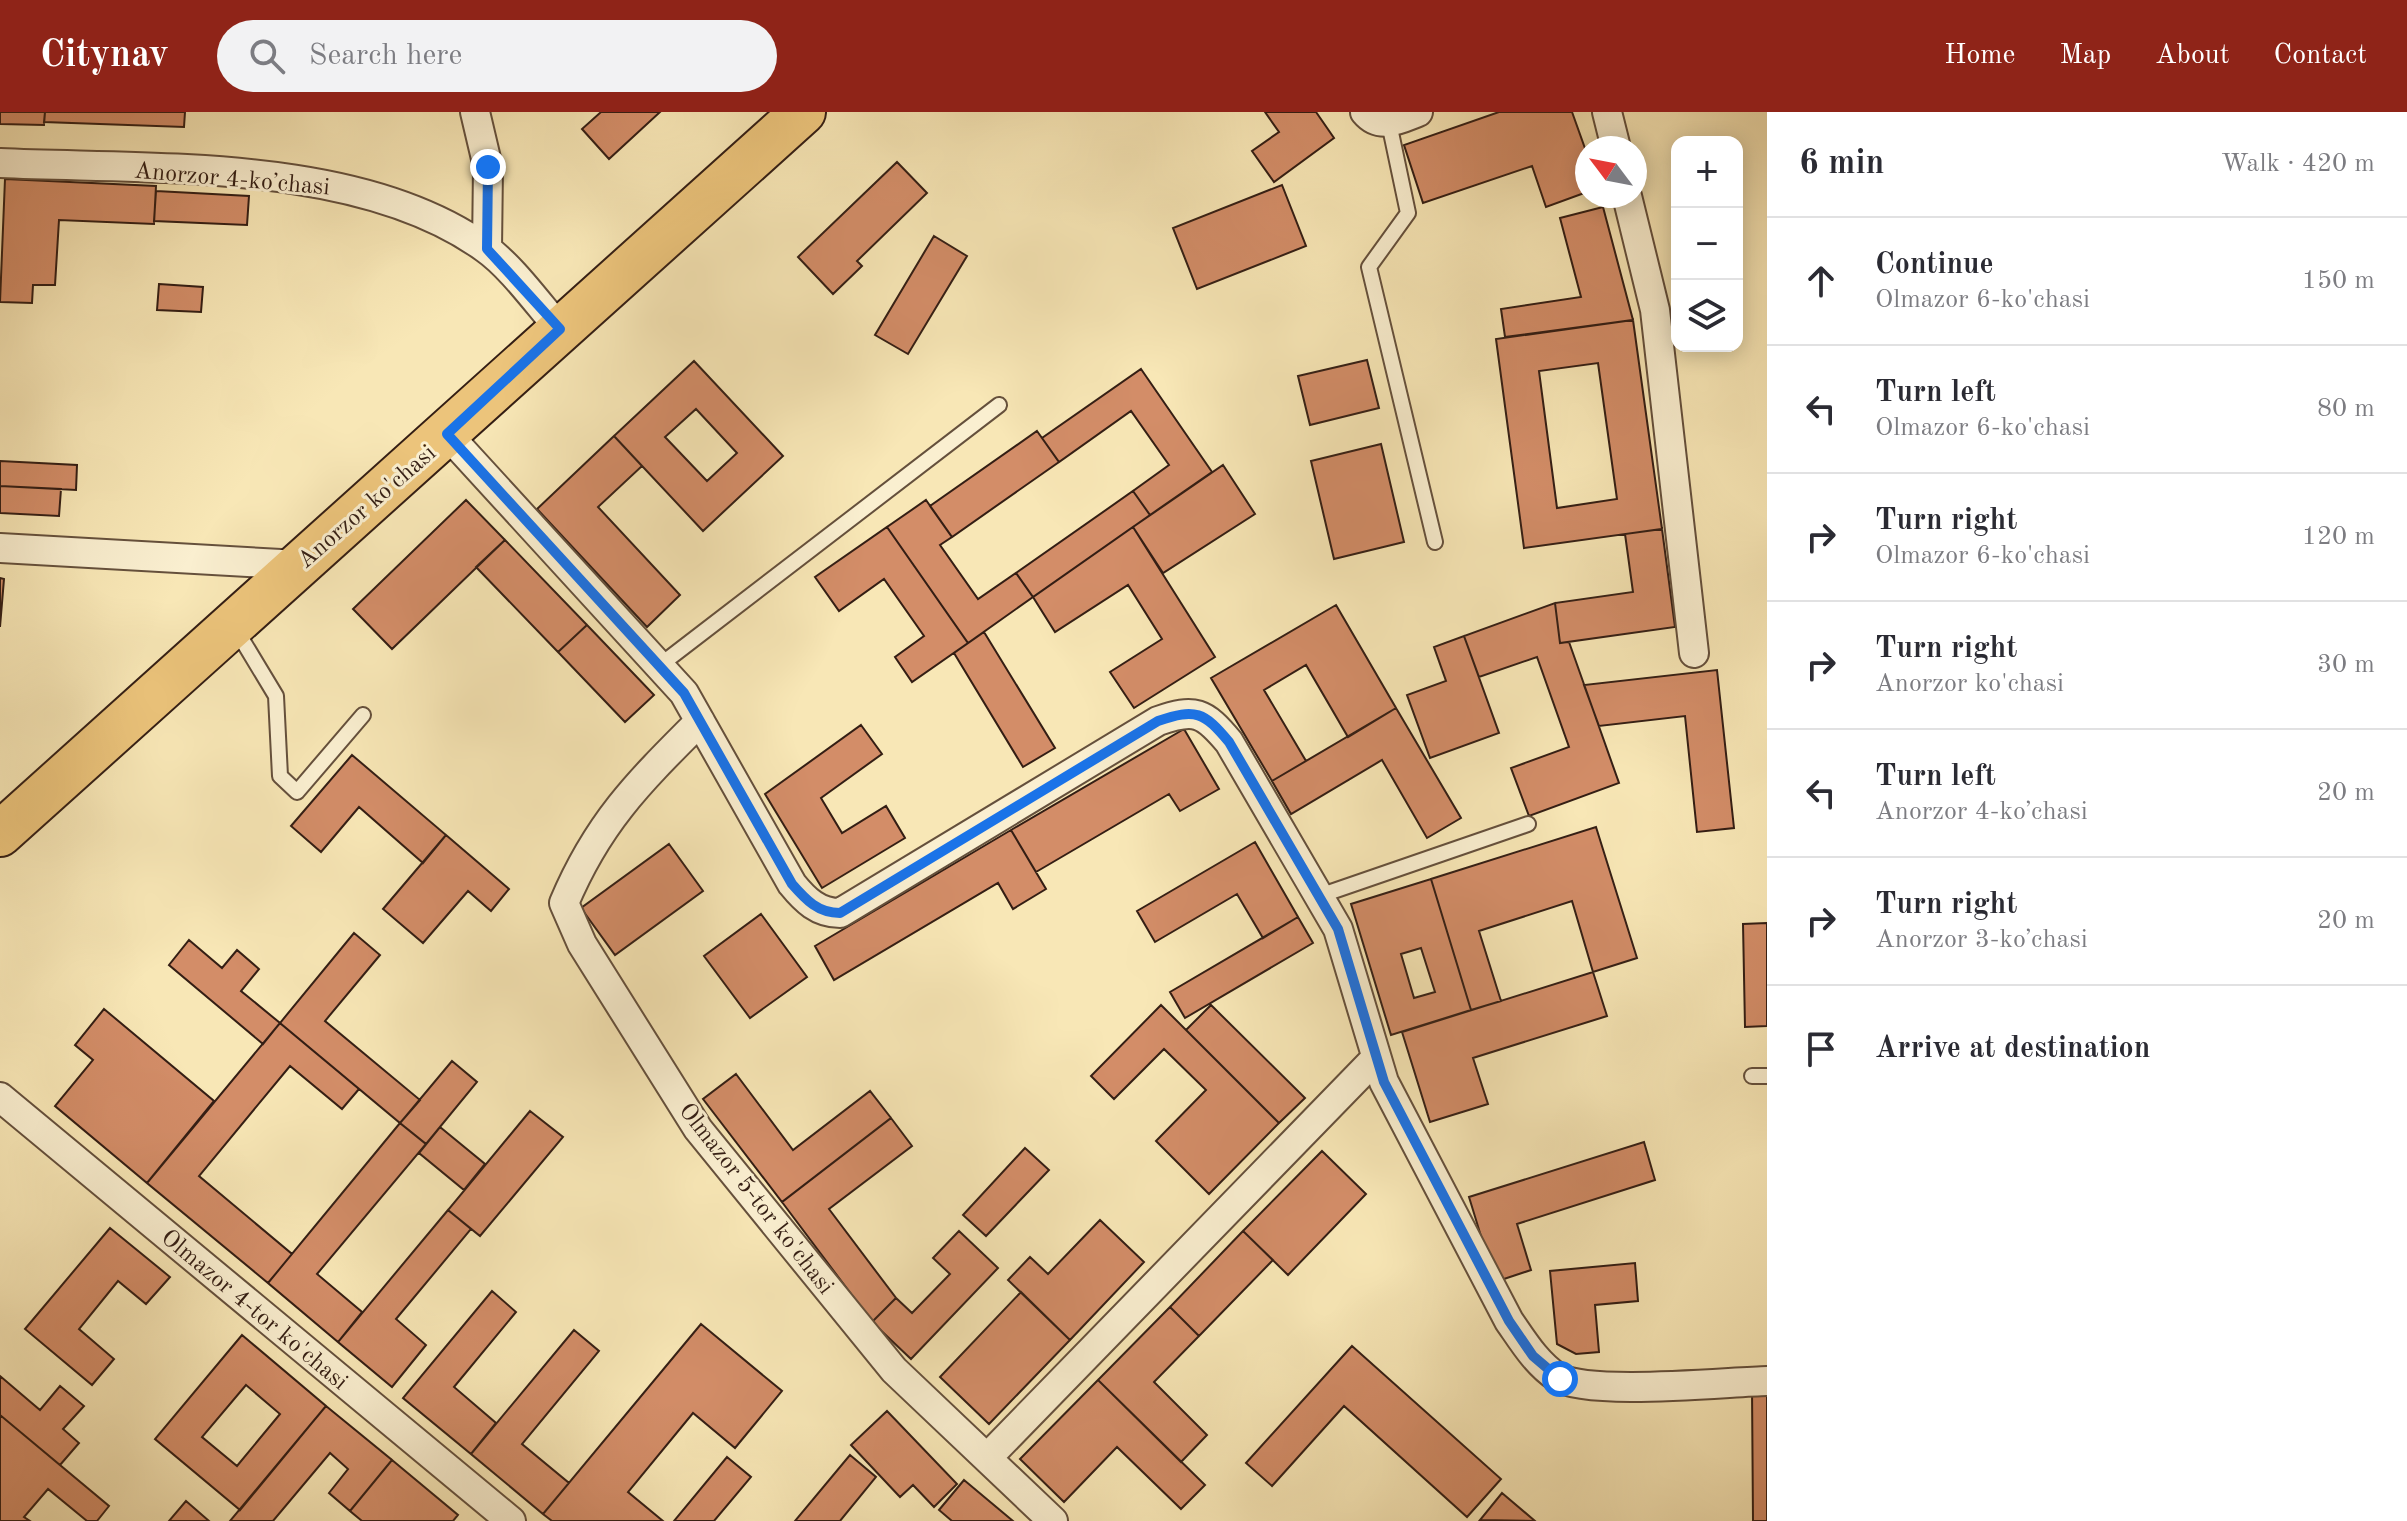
<!DOCTYPE html>
<html lang="en">
<head>
<meta charset="utf-8">
<style>
  body { margin:0; font-family:"Old Standard TT",serif; background:#f2f2f3; color:#2b2b33 }
  .controls { position:absolute; right:24px; top:24px; display:grid; overflow:hidden; border-radius:16px; box-shadow:0 4px 20px #0003 }
  .controls button { width:72px; height:72px; display:grid; place-items:center; padding:0; border:0; border-bottom:2px solid #e1e1e2; background:#fff; color:#2b2b33; font:40px sans-serif }
  .compass { position:absolute; left:1575px; top:24px; width:72px; height:72px; border-radius:50%; background:#fff; box-shadow:0 4px 20px #0003; rotate:302deg }
  .stop { position:absolute; width:24px; height:24px; margin:-18px; border:6px solid #1a73e8; border-radius:50%; background:#fff }
  .stop.end { background:#1a73e8; border-color:#fff; box-shadow:0 2px 8px #0008 }
  .list { margin:0; padding:0; list-style:none }
  h2 { display:flex; justify-content:space-between; align-items:center; height:104px; margin:0; padding:0 32px; font-size:34px }
  h2 small { font-size:26px; font-weight:400; color:#7c7c81 }
  .list li { display:grid; grid-template-columns:52px 1fr auto; gap:24px; align-items:center; box-sizing:border-box; height:128px; padding:0 32px; border-top:2px solid #e1e1e2 }
  .list b { display:block; font-size:30px; white-space:nowrap }
  .list p { margin:0; font-size:26px; white-space:nowrap; color:#7c7c81 }
  .list em { font-size:26px; font-style:normal; color:#7c7c81 }
  .icon { flex:none; width:44px; height:44px; fill:none; stroke:currentColor; stroke-width:2; stroke-linecap:round; stroke-linejoin:round }
  .map { position:relative; flex:none; width:1767px; height:1409px; overflow:hidden }
  header { display:flex; align-items:center; gap:48px; box-sizing:border-box; height:112px; padding:0 40px; background:#8f2418; color:#fff }
  header strong { font-size:38px }
  nav { display:flex; gap:44px; margin-inline-start:auto; font-size:28px }
  .search { width:560px; height:72px; background:#f2f2f3; display:flex; align-items:center; gap:20px; box-sizing:border-box; padding:0 28px; border-radius:44px; color:#7c7c81; font-size:30px }
  main { display:flex }
  aside { flex:1; background:#fff }
  .map>svg:first-child { display:block }
  .building { fill:#d38d68; stroke:#341e14; stroke-width:2; fill-rule:evenodd }
  .lines { fill:none; stroke-linecap:round; stroke-linejoin:round }
  .service-casing { stroke:#65503c; stroke-width:18 }
  .minor-casing { stroke:#65503c; stroke-width:32 }
  .primary-casing { stroke:#341e14; stroke-width:48 }
  .service { stroke:#faefd0; stroke-width:14 }
  .minor { stroke:#faefd0; stroke-width:28 }
  .primary { stroke:#ecc47b; stroke-width:44 }
  .route { stroke:#1a73e8; stroke-width:10 }
  .labels { text-anchor:middle; stroke-width:6; stroke-linejoin:round; paint-order:stroke }
  .street-label { font-size:24px; fill:#341e14; stroke:#faefd0 }
</style>
</head>
<body>
<header>
<strong>Citynav</strong>
<div class="search"><svg class="icon" aria-label="search" viewBox="0 0 24 24"><circle cx="10" cy="10" r="6"/><path d="M15 15l6 6"/></svg>Search here</div>
<nav><a>Home</a><a>Map</a><a>About</a><a>Contact</a></nav>
</header>
<main>
<div class="map">
<svg width="1767" height="1409" viewBox="0 0 1767 1409">
  <rect width="100%" height="100%" fill="#f8e7b6"/>
  <filter id="stains"><feTurbulence type="fractalNoise" baseFrequency=".0025" numOctaves="4"/><feColorMatrix values="0 0 0 0 .2 0 0 0 0 .09 0 0 0 0 .02 0 0 0 .5 -.17"/></filter>
  <radialGradient id="worn" r=".72"><stop offset=".6" stop-color="#630" stop-opacity="0"/><stop offset="1" stop-color="#630" stop-opacity=".3"/></radialGradient>
  <path class="building" d="M0 0H45L44 13 0 12Z
    M45 0H185L184 15 44 10Z
    M601 0H660L609 47 582 17Z
    M1265 0H1316L1334 26 1274 70 1252 39 1279 20Z
    M1499 0H1572L1587 42V80L1546 95 1532 54 1423 91 1404 33Z
    M897 50 927 81 857 149 862 154 833 182 798 145Z
    M5 67 156 74 154 112 59 108 55 173H33L32 191 0 190Z
    M1282 73 1306 134 1197 177 1173 116Z
    M156 79 249 84 247 113 154 109Z
    M1603 95 1633 208 1505 225 1501 197 1581 185 1560 106Z
    M934 124 967 144 908 242 875 223Z
    M159 172 203 175 201 200 157 198Z
    M1633 208 1662 417 1524 436 1496 227ZM1598 251 1617 387 1557 396 1539 259Z
    M1367 248 1379 296 1310 313 1298 264Z
    M694 249 783 344 703 419 614 324ZM696 297 737 341 707 369 665 325Z
    M1141 257 1212 360 1150 403 1133 379 1169 353 1131 299 1059 350 1042 326Z
    M1037 319 1059 350 952 425 930 394Z
    M614 324 642 354 598 395 680 483 647 515 537 397Z
    M1381 332 1404 430 1334 447 1311 349Z
    M0 349 77 353 76 378 0 374Z
    M1223 353 1255 402 1163 461 1133 415Z
    M0 374 61 377 59 404 0 401Z
    M1133 379 1150 403 1033 485 1016 461Z
    M466 388 505 428 392 537 353 497Z
    M926 388 952 425 940 433 978 487 1016 461 1033 485 968 531 887 415Z
    M887 415 968 531 912 570 895 545 924 524 884 467 839 499 815 465Z
    M1133 415 1215 545 1134 596 1110 560 1162 527 1128 473 1055 520 1033 485Z
    M1662 417 1675 515 1560 531 1555 491 1633 480 1625 422Z
    M505 428 587 513 558 540 476 455Z
    M0 466 4 467 0 515Z
    M1555 491 1560 531 1569 530 1619 671 1529 704 1511 656 1569 635 1537 545 1479 565 1464 524Z
    M1336 493 1396 596 1348 625 1306 553 1264 578 1306 649 1272 669 1211 566Z
    M587 513 654 583 625 610 558 540Z
    M984 520 1055 636 1023 655 954 541Z
    M1464 524 1499 621 1430 646 1407 583 1446 569 1434 535Z
    M1717 558 1734 716 1697 720 1685 604 1599 614 1584 573Z
    M1396 596 1461 706 1427 726 1382 648 1291 702 1272 669Z
    M861 613 882 642 821 686 842 721 886 694 905 726 822 776 765 682Z
    M1184 617 1219 677 1180 699 1169 682 1036 760 1011 718Z
    M352 643 446 723 423 751 359 695 321 740 291 714Z
    M1596 715 1637 846 1593 860 1572 789 1479 819 1501 889 1471 898 1431 767Z
    M1011 718 1046 777 1013 797 998 771 834 868 815 834Z
    M446 723 509 777 491 799 468 779 423 831 383 797Z
    M1255 730 1298 805 1263 826 1237 782 1155 830 1137 799Z
    M669 732 703 779 615 843 581 796Z
    M1431 767 1471 898 1391 923 1351 792ZM1421 836 1435 880 1414 886 1401 842Z
    M761 802 807 865 750 906 704 844Z
    M1298 805 1313 831 1185 906 1170 880Z
    M1767 811V914L1745 915 1743 812Z
    M354 821 380 843 325 909 420 988 400 1011 280 911Z
    M189 828 222 856 237 838 259 857 241 879 280 911 263 932 169 853Z
    M1593 860 1607 904 1473 946 1488 992 1430 1010 1402 920Z
    M1161 893 1279 1011 1209 1082 1156 1029 1206 978 1164 937 1114 987 1091 964Z
    M1211 893 1305 986 1279 1011 1186 918Z
    M104 897 214 989 147 1071 55 994 93 948 75 933Z
    M280 911 359 977 342 997 290 954 199 1064 292 1142 268 1171 147 1071Z
    M452 949 477 970 426 1032 400 1011Z
    M736 962 793 1038 870 979 891 1006 782 1090 703 987Z
    M530 999 563 1025 480 1124 448 1098Z
    M891 1006 912 1034 829 1097 896 1186 872 1210 782 1090Z
    M400 1011 426 1032 317 1162 362 1200 338 1230 268 1171Z
    M440 1015 485 1052 464 1078 419 1041Z
    M1644 1030 1655 1068 1517 1112 1531 1158 1495 1170 1469 1085Z
    M1025 1036 1049 1058 986 1124 963 1103Z
    M1322 1039 1366 1082 1288 1163 1243 1119Z
    M448 1098 471 1117 396 1207 426 1233 392 1275 338 1230Z
    M1100 1108 1144 1150 1070 1228 1008 1168 1030 1145 1048 1162Z
    M110 1116 170 1165 146 1192 118 1169 79 1217 114 1247 92 1273 25 1217Z
    M959 1119 998 1156 911 1247 872 1210 896 1186 912 1201 950 1162 933 1146Z
    M1243 1119 1273 1148 1199 1224 1170 1195Z
    M1635 1151 1638 1189 1595 1193 1599 1240 1576 1242 1557 1232 1550 1159Z
    M492 1179 516 1200 454 1275 496 1311 471 1342 403 1286Z
    M1021 1180 1070 1228 989 1312 940 1265Z
    M1170 1195 1199 1224 1154 1270 1207 1323 1181 1350 1098 1268Z
    M701 1212 782 1279 735 1336 693 1301 628 1380 663 1409H552L543 1402Z
    M574 1218 599 1239 522 1332 569 1371 543 1402 471 1342Z
    M242 1223 326 1294 240 1398 155 1327ZM246 1273 280 1302 237 1354 202 1325Z
    M1352 1234 1501 1367 1467 1405 1344 1294 1272 1374 1246 1351Z
    M0 1264 40 1298 60 1274 84 1294 63 1317 79 1331 60 1353 0 1303Z
    M1098 1268 1205 1373 1181 1397 1117 1335 1064 1390 1020 1347Z
    M1752 1277H1767V1409H1753Z
    M326 1294 392 1348 350 1399 329 1381 348 1357 330 1341 273 1409H230Z
    M887 1299 957 1372 934 1395 913 1373 900 1385 851 1333Z
    M0 1303 109 1394 97 1409H87L48 1377 24 1405 30 1409H0Z
    M850 1343 876 1365 840 1409H795Z
    M727 1345 751 1365 714 1409H674Z
    M392 1348 458 1403 453 1409H362L350 1399Z
    M964 1368 1013 1409H952L939 1398Z
    M1502 1381 1535 1409 1480 1408Z
    M186 1389 209 1409H169Z"/>
  <g class="lines">
    <g class="service-casing">
      <path id="service" d="M1389 11 1408 101 1369 155 1435 430
        M235 516 276 584 280 664 297 680 363 603
        M659 554 999 293
        M1319 784 1528 712
        M1752 964H1767"/>
    </g>
    <g class="minor-casing">
      <path id="minor" d="M475 0 488 55 487 137
        M1365 0C1380 18 1400 7 1418 0
        M1607 0 1616 36
        M0 51C151 58 358 45 485 136 511 154 538 192 560 217
        M1627 84 1655 198 1694 541
        M447 322 684 581 792 772C805 788 818 801 840 801L1158 609C1195 596 1204 600 1229 630L1338 817 1384 970 1509 1209C1523 1229 1536 1251 1557 1265 1589 1284 1725 1270 1767 1269
        M0 436 299 453
        M700 609C639 670 598 710 564 791L582 832 698 1017 894 1258 1053 1409
        M0 985 511 1409
        M987 1346 1376 946"/>
    </g>
    <g class="primary-casing">
      <path id="primary" d="M0 722 803 0"/>
    </g>
    <use href="#service" class="service"/>
    <use href="#minor" class="minor"/>
    <use href="#primary" class="primary"/>
  </g>
  <g class="lines">
    <path class="route" d="M488 55 487 137 560 217 447 322 684 581 792 772C806 788 818 801 840 801L1158 609C1196 596 1204 600 1229 630L1338 817 1384 970 1509 1209 1533 1244 1560 1267"/>
  </g>
  <g class="labels">
    <g class="street-label">
      <text transform="translate(232 66) rotate(5)" y="8">Аnorzor 4-koʼchasi</text>
      <text transform="translate(366 394) rotate(-41)" y="8">Anorzor ko'chasi</text>
      <text transform="translate(757 1086) rotate(52)" y="8">Olmazor 5-tor ko'chasi</text>
      <text transform="translate(255 1197) rotate(40)" y="8">Olmazor 4-tor ko'chasi</text>
    </g>
  </g>
  <rect width="100%" height="100%" filter="url(#stains)"/>
  <rect width="100%" height="100%" fill="url(#worn)"/>
</svg>
<div class="controls">
<button>+</button>
<button>−</button>
<button><svg class="icon" aria-label="layers" viewBox="0 0 24 24"><path d="M12 4l9 5-9 5-9-5zM3 14l9 5 9-5"/></svg></button>
</div>
<svg class="compass" viewBox="-18 -18 36 36"><path d="M0-13l5 13h-10z" fill="#e53935"/><path d="M0 13l5-13h-10z" fill="#7c7c81"/></svg>
<div class="stop" style="left:1560px;top:1267px"></div>
<div class="stop end" style="left:488px;top:55px"></div>
</div>
<aside>
<h2>6 min<small>Walk · 420 m</small></h2>
<ul class="list">
<li><svg class="icon" aria-label="ahead" viewBox="0 0 24 24"><path d="M12 20V5M6 11l6-6 6 6"/></svg><div><b>Continue</b><p>Olmazor 6-ko'chasi</p></div><em>150 m</em></li>
<li><svg class="icon" aria-label="left" viewBox="0 0 24 24"><path d="M17 20v-9H6M10 6l-5 5 5 5"/></svg><div><b>Turn left</b><p>Olmazor 6-ko'chasi</p></div><em>80 m</em></li>
<li><svg class="icon" aria-label="right" viewBox="0 0 24 24"><path d="M7 20v-9h11M14 6l5 5-5 5"/></svg><div><b>Turn right</b><p>Olmazor 6-ko'chasi</p></div><em>120 m</em></li>
<li><svg class="icon" aria-label="right" viewBox="0 0 24 24"><path d="M7 20v-9h11M14 6l5 5-5 5"/></svg><div><b>Turn right</b><p>Anorzor ko'chasi</p></div><em>30 m</em></li>
<li><svg class="icon" aria-label="left" viewBox="0 0 24 24"><path d="M17 20v-9H6M10 6l-5 5 5 5"/></svg><div><b>Turn left</b><p>Аnorzor 4-koʼchasi</p></div><em>20 m</em></li>
<li><svg class="icon" aria-label="right" viewBox="0 0 24 24"><path d="M7 20v-9h11M14 6l5 5-5 5"/></svg><div><b>Turn right</b><p>Аnorzor 3-koʼchasi</p></div><em>20 m</em></li>
<li><svg class="icon" aria-label="arrive" viewBox="0 0 24 24"><path d="M6 21V4h12l-3 4 3 4H6"/></svg><div><b>Arrive at destination</b></div></li>
</ul>
</aside>
</main>
</body>
</html>
